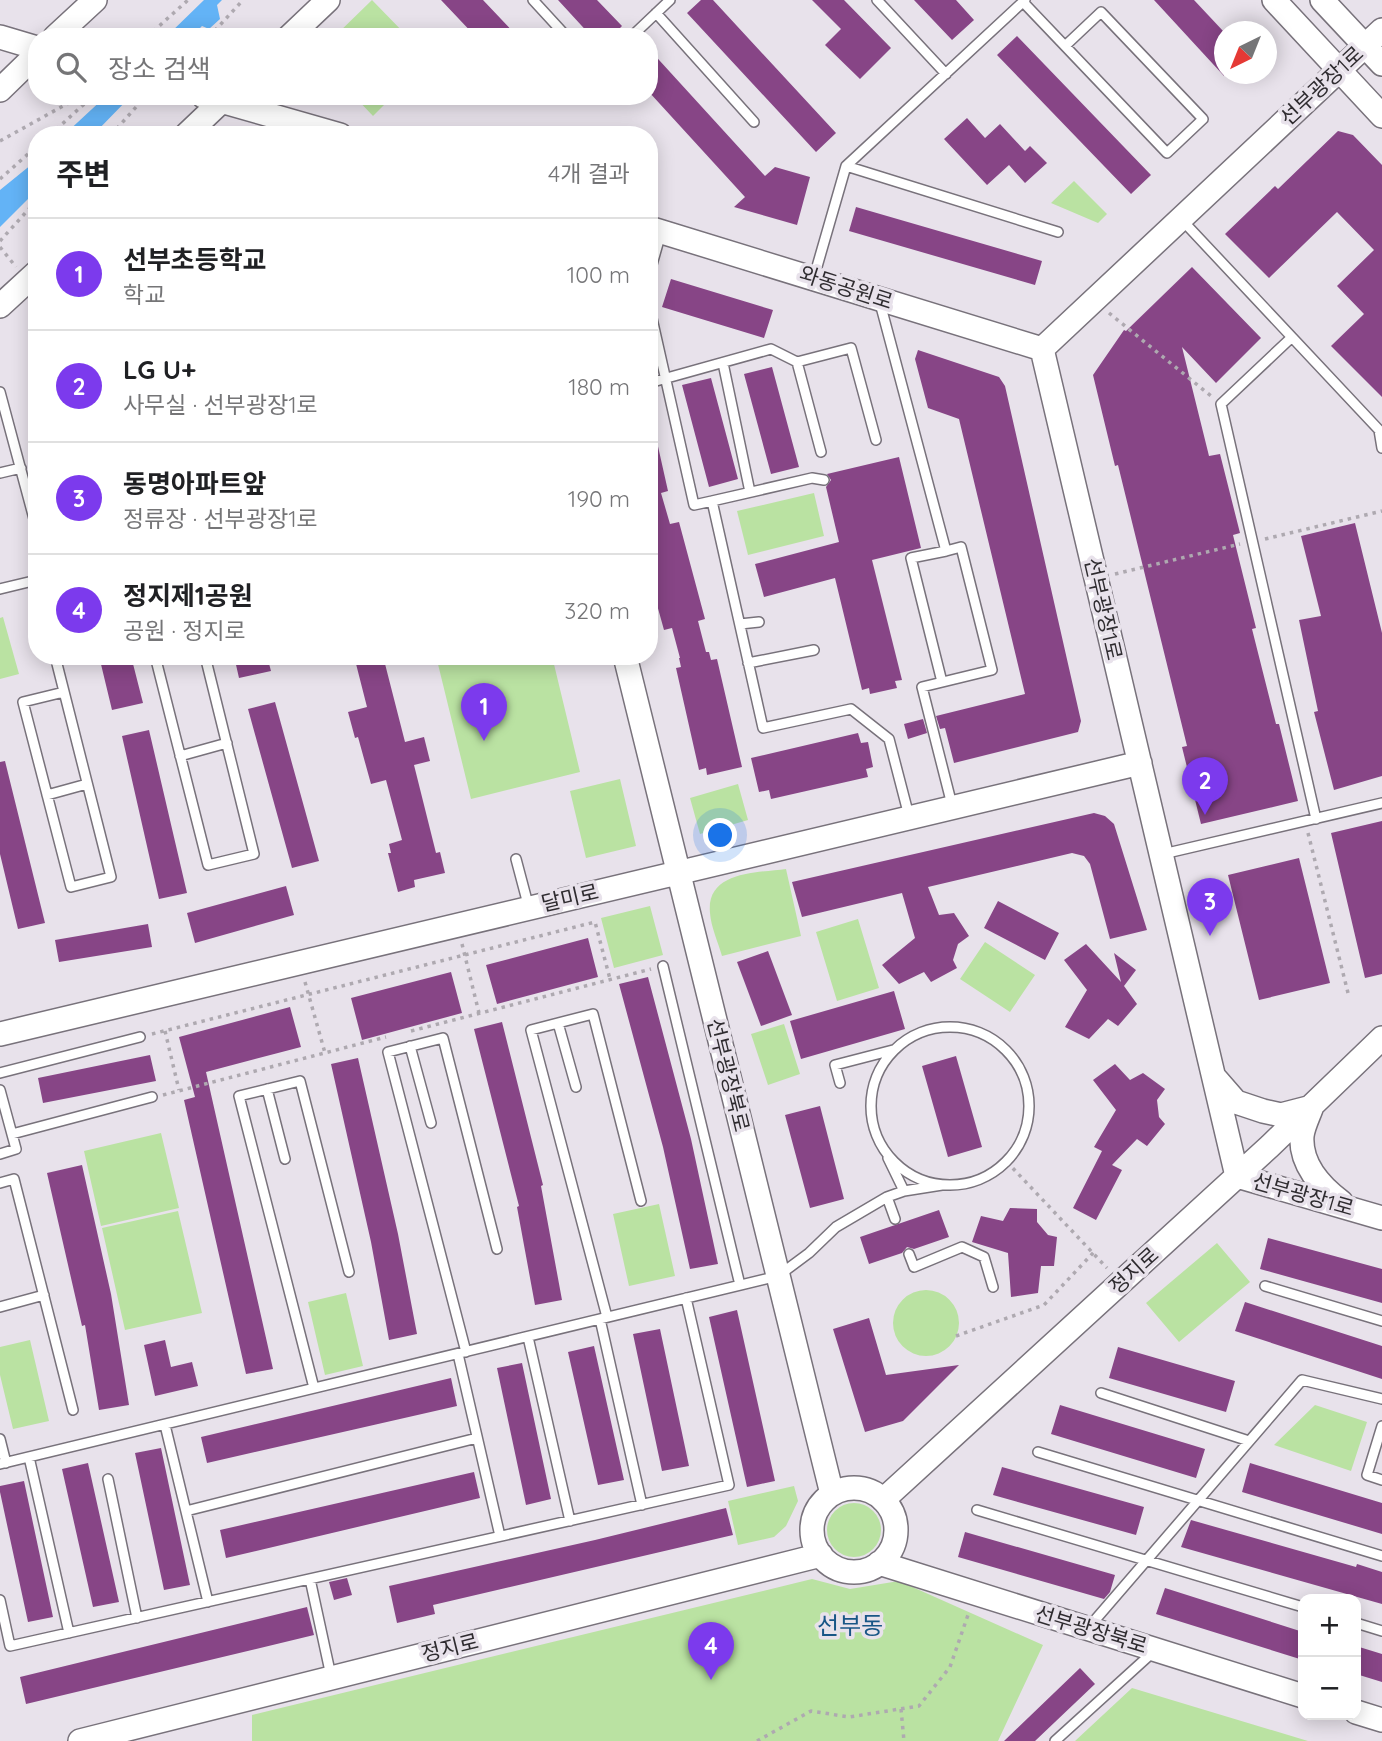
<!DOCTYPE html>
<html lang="ko">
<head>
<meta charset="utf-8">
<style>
  body { margin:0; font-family:Quicksand,"Noto Sans KR",sans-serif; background:#f6f6f6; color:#202124 }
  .controls { position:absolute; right:21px; bottom:21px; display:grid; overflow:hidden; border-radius:14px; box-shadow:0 4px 18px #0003 }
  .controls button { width:63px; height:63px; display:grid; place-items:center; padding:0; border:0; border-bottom:2px solid #e0e0e0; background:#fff; color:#202124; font:35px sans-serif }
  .compass { position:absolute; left:1214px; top:21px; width:63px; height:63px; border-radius:50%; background:#fff; box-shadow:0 4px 18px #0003; rotate:223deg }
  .you { position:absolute; left:721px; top:836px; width:24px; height:24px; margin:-18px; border:5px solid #fff; border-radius:50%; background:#1a73e8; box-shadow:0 0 0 10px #1a73e833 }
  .badge { display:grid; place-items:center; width:46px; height:46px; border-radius:50%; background:#7c3aed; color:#fff; font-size:23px; font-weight:700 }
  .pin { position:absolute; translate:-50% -58px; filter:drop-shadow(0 2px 4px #0008) }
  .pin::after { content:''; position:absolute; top:37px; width:24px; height:21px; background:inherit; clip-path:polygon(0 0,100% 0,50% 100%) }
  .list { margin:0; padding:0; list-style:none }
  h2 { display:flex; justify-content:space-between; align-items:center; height:91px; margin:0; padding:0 28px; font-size:30px }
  h2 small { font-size:23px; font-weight:400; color:#757577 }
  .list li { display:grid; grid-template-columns:46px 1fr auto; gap:21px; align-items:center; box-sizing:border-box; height:112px; padding:0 28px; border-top:2px solid #e0e0e0 }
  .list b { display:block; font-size:26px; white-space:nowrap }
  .list p { margin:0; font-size:23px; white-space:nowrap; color:#757577 }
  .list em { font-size:23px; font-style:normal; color:#757577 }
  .icon { flex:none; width:38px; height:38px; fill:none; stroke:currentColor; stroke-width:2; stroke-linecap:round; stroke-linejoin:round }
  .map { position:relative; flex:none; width:1382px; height:1741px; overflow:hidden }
  .search { position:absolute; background:#fff; box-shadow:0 4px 18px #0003; left:28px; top:28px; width:630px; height:77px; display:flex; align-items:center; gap:18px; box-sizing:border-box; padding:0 24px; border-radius:28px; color:#757577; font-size:26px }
  .panel { position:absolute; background:#fff; box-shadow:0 4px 18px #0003; left:28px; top:126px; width:630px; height:539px; border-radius:28px }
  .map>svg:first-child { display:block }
  .green { fill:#bae2a2 }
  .water { fill:#63b3f6 }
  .building { fill:#874586 }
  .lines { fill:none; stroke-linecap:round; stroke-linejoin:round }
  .service-casing { stroke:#78727b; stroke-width:12 }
  .tertiary-casing { stroke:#78727b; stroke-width:26 }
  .path { stroke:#aea9b0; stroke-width:3.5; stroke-dasharray:3.5 5; stroke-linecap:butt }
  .service { stroke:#fff; stroke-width:9 }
  .tertiary { stroke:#fff; stroke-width:23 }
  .labels { text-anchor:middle; stroke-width:7; stroke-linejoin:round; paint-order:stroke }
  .street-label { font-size:21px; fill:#2f2c30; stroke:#e8e2eb }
  .quarter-label { font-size:24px; fill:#185686; stroke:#e8e2eb }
</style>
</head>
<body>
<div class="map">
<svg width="1382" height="1741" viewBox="0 0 1382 1741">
  <rect width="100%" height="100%" fill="#e8e2eb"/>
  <path class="green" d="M372 0 408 37H334Z
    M354 96H393L373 116Z
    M1074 181 1107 214 1098 223 1051 203Z
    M814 493 824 536 748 555 737 511Z
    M3 617 19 674 0 679V618Z
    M436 656H552L580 772 471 799Z
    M620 779 636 846 586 858 570 791Z
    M738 784 748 820 700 834 690 798Z
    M786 869 801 936 722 956C718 942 711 927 710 913 706 871 757 873 786 869Z
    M650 906 663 955 614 968 601 918Z
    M858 919 879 988 837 1001 816 932Z
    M985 942 1035 975 1010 1012 960 979Z
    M784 1024 800 1074 768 1085 751 1034Z
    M161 1133 179 1208 101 1226 84 1151Z
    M659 1204 675 1276 629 1286 613 1214Z
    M178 1211 202 1313 125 1330 102 1228Z
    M1217 1243 1250 1282 1179 1342 1146 1303Z
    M893 1323a33 33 0 1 1 66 0a33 33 0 1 1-66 0Z
    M346 1293 363 1366 325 1375 308 1302Z
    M30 1340 49 1421 13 1429 0 1375V1347Z
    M1315 1405 1367 1422 1351 1471 1274 1445Z
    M794 1486 798 1501 786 1526 774 1537 738 1545 728 1501Z
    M827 1530a27 27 0 1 1 54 0a27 27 0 1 1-54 0Z
    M812 1579 850 1589 899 1581 1043 1645 998 1741H252V1715Z
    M1132 1688 1308 1741H1075Z"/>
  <path class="water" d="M204 0H222L217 5 220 19 209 29 202 26 191 37H166Z
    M106 96H131L93 135H64Z
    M37 160V190L0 227V190Z"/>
  <path class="building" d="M441 0H483L518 37H476Z
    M558 0H597L622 26 611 37H592Z
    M701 0H713L836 133 816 152 687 13Z
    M812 0H844L891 48 860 79 825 45 841 29Z
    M914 0H956L974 20 952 40Z
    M1154 0H1194L1224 32V76Z
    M1017 36 1151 175 1131 194 997 55Z
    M649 49 765 176 775 167 810 177 797 225 734 207 745 197 649 92Z
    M967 118 985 138 1000 124 1025 151 1030 146 1047 163 1025 183 1009 165 987 185 944 139Z
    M1338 131 1353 135 1382 165V397L1331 346 1364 314 1337 286 1374 250 1337 212 1269 278 1225 234 1275 186 1278 189Z
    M856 207 1042 261 1035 285 849 231Z
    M1192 267 1261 338 1216 383 1182 347 1209 456 1220 454 1240 533 1233 535 1256 628 1252 629 1276 724H1279L1298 801 1201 824 1182 747 1187 746 1118 465 1115 466 1093 375 1124 330 1126 331Z
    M671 279 773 310 764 338 662 307Z
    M918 350 999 377 1005 386 1081 721 1078 732 954 763 945 728 940 729 936 716 1025 694 959 419 928 408 915 359Z
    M772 367 799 467 771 474 744 374Z
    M711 378 738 479 709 487 682 385Z
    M655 433 668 491 661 493 670 524 679 522 705 619 698 621 706 652H709L711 660 717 659 742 767 707 775 706 768 699 770 676 668 681 667 679 658H680L672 628 664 630 649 576V434Z
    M899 457 921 548 872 560 902 680 895 681 897 688 870 694 869 688 862 690 835 578 764 597 755 564 839 542 826 487 831 480 827 474Z
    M1355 523 1382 633V776L1334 790 1314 712 1318 711 1299 620 1321 616 1301 536Z
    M99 656H131L143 703 112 710Z
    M234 656H267L271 671 239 678Z
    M354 656H383L405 742 424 737 430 761 414 765 436 853 440 852 445 873 414 880 415 887 398 892 388 853H391L389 844 402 840 386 780 371 784 358 737 355 738 348 712 367 707Z
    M275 702 319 861 292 868 248 709Z
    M923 719 927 733 908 739 904 724Z
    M149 730 187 893 159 899 122 736Z
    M858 733 861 743 868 742 873 767 866 769 868 777 771 799 769 790 759 792 751 758Z
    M5 761 45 923 18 929 0 854V762Z
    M1094 813 1105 816 1114 824 1147 930 1110 939 1090 864 1084 856 1072 853 928 887 939 915 954 913 969 936 958 944 953 960 957 968 931 982 924 972 899 984 882 965 915 938 902 893 802 917 792 882Z
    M1382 821V974L1365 978 1331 833Z
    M1299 858 1330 983 1259 1000 1228 875Z
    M286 886 294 915 195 943 187 913Z
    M998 901 1059 933 1045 960 984 928Z
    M148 924 152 947 59 962 55 940Z
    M588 938 598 977 497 1004 486 965Z
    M1086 944 1121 982 1114 953 1136 970 1124 986 1137 1004 1118 1026 1108 1019 1089 1039 1065 1027 1087 990 1064 960Z
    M768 951 792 1015 761 1026 737 962Z
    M451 972 462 1013 362 1040 351 998Z
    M648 977 691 1139 718 1264 690 1269 663 1147 619 984Z
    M894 991 905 1029 801 1059 790 1021Z
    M290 1007 301 1047 206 1072 273 1369 246 1374 184 1100 195 1097 179 1037Z
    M502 1022 543 1185 541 1186 562 1300 535 1305 517 1207 519 1206 474 1029Z
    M150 1055 156 1081 43 1103 38 1078Z
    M956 1056 982 1147 948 1157 922 1066Z
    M358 1058 398 1234 417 1334 389 1340 371 1242 331 1064Z
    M1115 1064 1130 1080 1143 1073 1165 1089 1157 1100 1159 1117 1165 1124 1147 1146 1137 1139 1112 1165 1122 1170 1096 1220 1073 1208 1102 1151 1094 1147 1116 1110 1093 1080Z
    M820 1106 844 1199 810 1208 785 1115Z
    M82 1165 111 1294 129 1405 99 1410 85 1325 82 1326 47 1173Z
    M1010 1208 1037 1209V1222L1048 1235 1057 1237 1054 1266H1041L1038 1293 1011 1297 1008 1253 972 1242 981 1216 1003 1221Z
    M939 1210 949 1237 914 1249 907 1247 902 1253 869 1264 860 1237Z
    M1268 1238 1382 1269V1303L1260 1269Z
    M1245 1302 1382 1346V1379L1235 1331Z
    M737 1310 775 1481 747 1487 709 1317Z
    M869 1318 886 1375 959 1365 903 1421 865 1432 833 1329Z
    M660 1329 689 1466 662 1471 633 1334Z
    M165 1340 171 1367 192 1362 198 1386 155 1396 144 1345Z
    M594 1346 624 1480 598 1485 568 1352Z
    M1118 1347 1235 1381 1226 1412 1109 1378Z
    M522 1363 551 1499 526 1505 497 1368Z
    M451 1378 457 1406 207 1463 201 1437Z
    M1060 1405 1205 1449 1196 1478 1051 1434Z
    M161 1448 190 1585 164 1590 135 1453Z
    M88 1463 119 1602 93 1607 62 1469Z
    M1250 1463 1382 1503V1534L1242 1492Z
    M1002 1467 1144 1507 1136 1535 993 1495Z
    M474 1472 480 1498 226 1558 220 1530Z
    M24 1481 53 1617 28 1622 0 1492V1486Z
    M726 1508 733 1535 433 1605 435 1614 397 1623 389 1586 595 1540Z
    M1191 1520 1356 1567 1357 1564 1382 1572V1604L1181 1547Z
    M965 1532 1115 1575 1110 1592 1104 1599 958 1557Z
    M347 1578 352 1595 334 1600 329 1582Z
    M1165 1588 1303 1632V1660L1156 1614Z
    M307 1607 314 1635 26 1704 20 1677Z
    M1356 1646 1382 1654V1682L1356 1674Z
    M1080 1668 1095 1684 1035 1741H1004Z"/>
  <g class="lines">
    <g class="service-casing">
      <path id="service" d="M533 0 567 37
        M877 0 946 74
        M1023 2 1167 153 1203 119 1101 12 1065 46
        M656 13 754 122
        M631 37 670 0
        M846 166 1058 232
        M1182 220 1379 430 1382 448
        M649 275 661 233
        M814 277 846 166 1025 0
        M880 303 946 551 961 547 992 670 922 687 952 805
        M649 305 694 505 712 501 763 728 851 709 889 739 909 816
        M1291 338 1221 404 1316 819
        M723 363 750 492
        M649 383 771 349 797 362
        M0 392 37 530
        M821 452 797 362 851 348 876 440
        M0 473 21 468
        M712 501 812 478 824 480
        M0 589 37 580
        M740 624 759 622
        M55 656 111 877 71 887 23 702 64 692
        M155 656 208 865 254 854 205 656
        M748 663 814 650
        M942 682 911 558 946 551
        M180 756 227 743
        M47 795 87 784
        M1163 854 1382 803
        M516 859 529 908
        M663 966 740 1285
        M558 1023 576 1087
        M871 1106a79 79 0 1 1 158 0a79 79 0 1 1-158 0Z
        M410 1046 431 1123
        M0 1073 140 1037
        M840 1083 835 1065 893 1050
        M267 1089 285 1159
        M0 1090 16 1149 0 1154
        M12 1134 152 1097
        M888 1158 904 1191
        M0 1183 14 1179 73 1410
        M887 1197 895 1219
        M909 1254 914 1267 962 1247 984 1257 993 1287
        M1265 1286 1382 1321
        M0 1307 44 1295
        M607 1317 531 1030 593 1014 641 1201
        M600 1319 642 1505
        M528 1337 570 1521
        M466 1352 388 1052 443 1038 497 1249
        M458 1354 500 1536
        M314 1388 239 1096 300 1081 349 1272
        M1101 1393 1249 1441
        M165 1425 208 1602
        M1382 1426 1367 1475 1382 1480
        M0 1439 6 1463
        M1038 1452 1382 1556
        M29 1457 69 1633
        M0 1464 778 1276 809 1253 836 1227 887 1197 904 1191 942 1185
        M108 1479 137 1618
        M977 1510 1303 1607
        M186 1511 477 1438
        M310 1579 331 1676
        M0 1600 10 1646 729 1485 686 1298
        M1356 1623 1382 1631
        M1089 1627 1302 1380 1382 1399
        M1055 1741 1152 1653"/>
    </g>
    <g class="tertiary-casing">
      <path id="tertiary" d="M1274 0 1382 116
        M1322 0 1382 64
        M0 37 37 48
        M55 37 95 0
        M289 37 328 0
        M0 90 37 54
        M203 96 340 135
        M186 135 227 96
        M649 228 1042 349
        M0 306 37 272
        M625 656 832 1494
        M0 1034 1140 763
        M1216 1079 1236 1102 1263 1111 1281 1115 1308 1108
        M1311 1109C1308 1117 1303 1127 1302 1136 1300 1164 1321 1187 1341 1202
        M1237 1176 1042 349 1382 30
        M1237 1176 1382 1218
        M812 1530a42 42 0 1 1 84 0a42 42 0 1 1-84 0Z
        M883 1500 1270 1146 1382 1038
        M879 1563 1303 1696
        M1356 1712 1382 1720
        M80 1741 821 1555"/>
    </g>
    <path class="path" d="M147 37 188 0
      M209 37 243 0
      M50 135 93 96
      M111 135 146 96
      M0 141 81 96
      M0 179 37 146
      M0 241 37 200
      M0 247 16 267
      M1109 313 1211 396
      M1265 539 1382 511
      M1115 574 1240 544
      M1308 833 1348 993
      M462 944 479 1013
      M305 982 325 1053
      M165 1031 179 1090
      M411 1031 651 969
      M152 1034 595 922 610 979
      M163 1095 386 1037
      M1007 1162 1107 1268
      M956 1336 1044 1305 1094 1252
      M901 1709 904 1741
      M757 1741 811 1711 849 1717 919 1706 950 1667 969 1612"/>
    <use href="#service" class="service"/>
    <use href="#tertiary" class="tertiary"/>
  </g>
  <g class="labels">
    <g class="street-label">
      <text transform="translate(1322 86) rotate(-43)" y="7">선부광장1로</text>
      <text transform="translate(846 288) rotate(18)" y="7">와동공원로</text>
      <text transform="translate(1103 609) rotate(77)" y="7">선부광장1로</text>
      <text transform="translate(570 898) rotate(-13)" y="7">달미로</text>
      <text transform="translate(728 1075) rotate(76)" y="7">선부광장북로</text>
      <text transform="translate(1303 1195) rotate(16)" y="7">선부광장1로</text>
      <text transform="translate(1134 1271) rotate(-42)" y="7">정지로</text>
      <text transform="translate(1091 1630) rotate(17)" y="7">선부광장북로</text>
      <text transform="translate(450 1648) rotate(-14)" y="7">정지로</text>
    </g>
    <g class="quarter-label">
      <text x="850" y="1634">선부동</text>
    </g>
  </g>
</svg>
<div class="controls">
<button>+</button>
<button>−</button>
</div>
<svg class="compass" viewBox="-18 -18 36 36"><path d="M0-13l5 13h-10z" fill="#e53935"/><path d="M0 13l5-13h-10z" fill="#757577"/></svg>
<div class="you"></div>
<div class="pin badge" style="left:484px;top:741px">1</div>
<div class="pin badge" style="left:1205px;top:815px">2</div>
<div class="pin badge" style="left:1210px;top:936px">3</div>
<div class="pin badge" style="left:711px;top:1680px">4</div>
<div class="search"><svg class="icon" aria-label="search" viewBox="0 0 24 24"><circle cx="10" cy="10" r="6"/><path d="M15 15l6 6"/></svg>장소 검색</div>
<section class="panel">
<h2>주변<small>4개 결과</small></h2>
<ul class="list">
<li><span class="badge">1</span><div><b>선부초등학교</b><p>학교</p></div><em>100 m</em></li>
<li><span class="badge">2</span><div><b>LG U+</b><p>사무실 · 선부광장1로</p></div><em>180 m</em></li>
<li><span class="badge">3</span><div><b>동명아파트앞</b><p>정류장 · 선부광장1로</p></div><em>190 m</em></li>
<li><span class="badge">4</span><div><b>정지제1공원</b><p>공원 · 정지로</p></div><em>320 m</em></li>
</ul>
</section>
</div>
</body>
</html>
